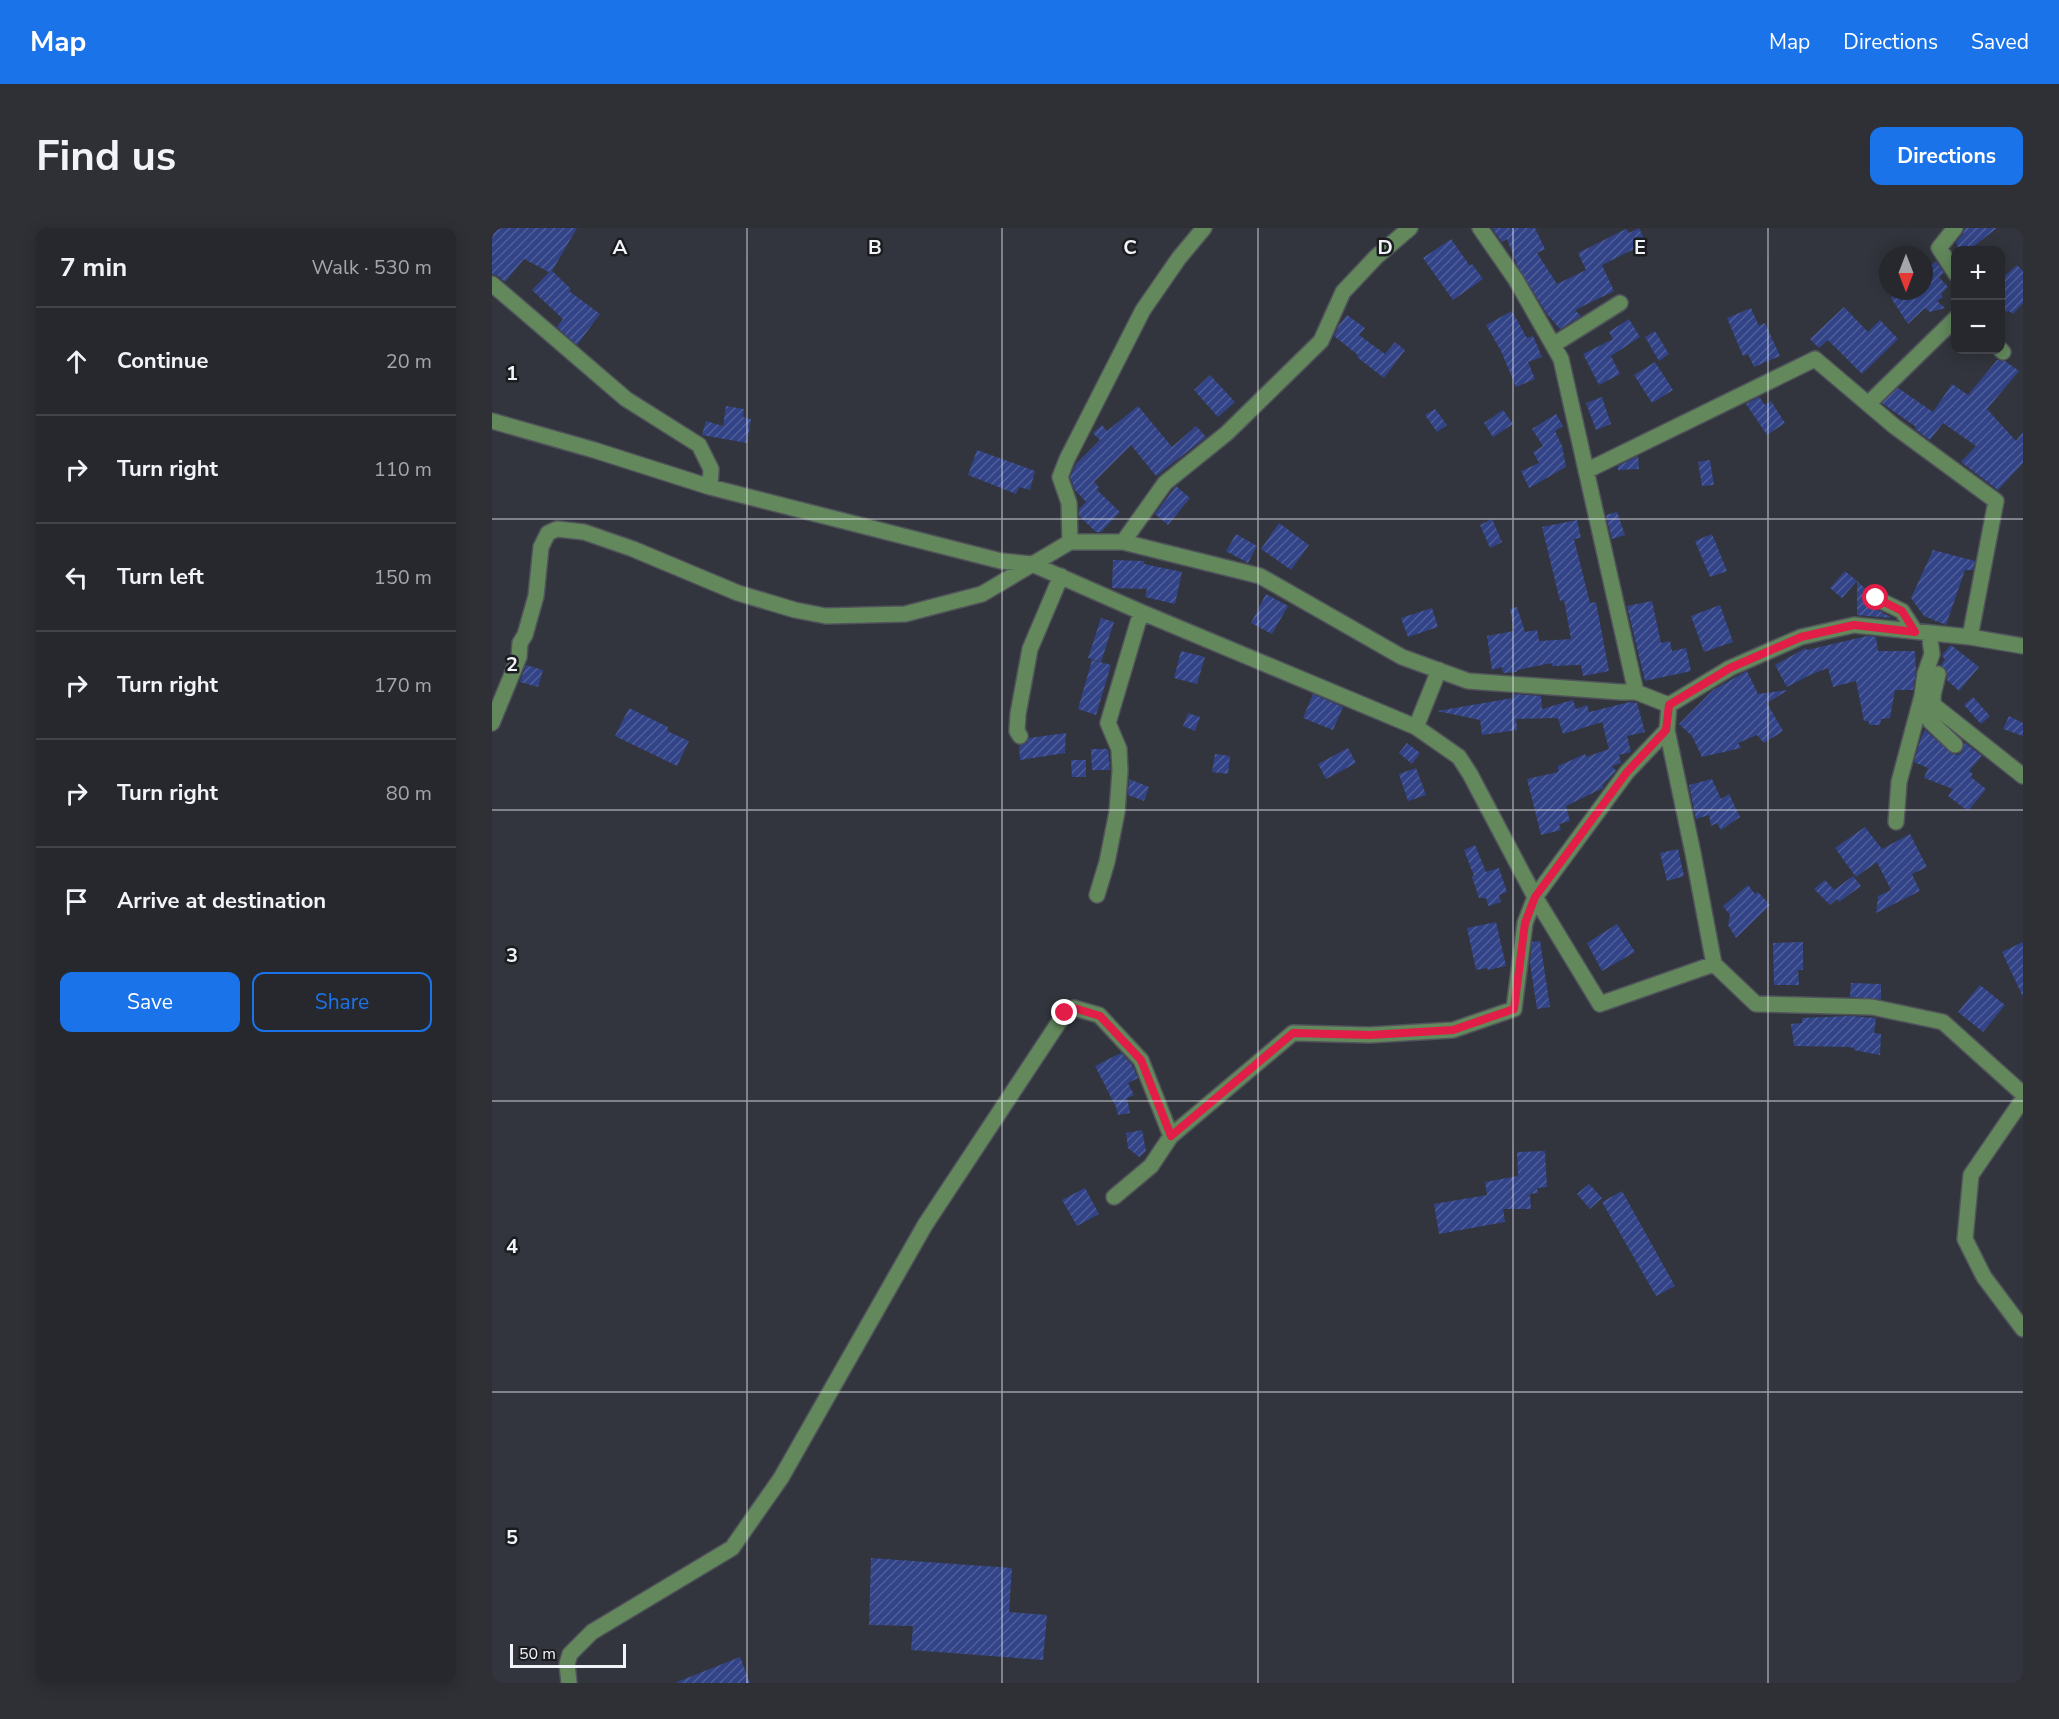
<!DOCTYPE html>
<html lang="en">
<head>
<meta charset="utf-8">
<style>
  body { margin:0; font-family:"Nunito Sans",sans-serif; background:#2e3036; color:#f1f3f6 }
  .controls { position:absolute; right:18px; top:18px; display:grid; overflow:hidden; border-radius:12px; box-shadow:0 3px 15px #0003 }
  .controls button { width:54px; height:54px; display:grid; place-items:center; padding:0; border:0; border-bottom:2px solid #42444a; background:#26282e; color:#f1f3f6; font:30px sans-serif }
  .compass { position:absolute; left:1387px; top:18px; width:54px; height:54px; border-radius:50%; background:#26282e; box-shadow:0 3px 15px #0003; rotate:180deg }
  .scale { position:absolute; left:18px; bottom:15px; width:116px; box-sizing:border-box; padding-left:6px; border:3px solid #f1f3f8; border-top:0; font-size:16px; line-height:21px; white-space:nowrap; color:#f1f3f8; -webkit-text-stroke:4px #1b1c20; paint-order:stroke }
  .stop { position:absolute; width:18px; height:18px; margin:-14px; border:4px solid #e11d48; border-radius:50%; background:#fff }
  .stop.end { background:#e11d48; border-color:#fff; box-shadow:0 2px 6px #0008 }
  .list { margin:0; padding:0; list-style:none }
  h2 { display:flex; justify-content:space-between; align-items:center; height:78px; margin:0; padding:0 24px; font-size:26px }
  h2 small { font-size:20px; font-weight:400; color:#a4a6aa }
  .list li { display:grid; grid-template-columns:39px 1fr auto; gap:18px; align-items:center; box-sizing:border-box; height:108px; padding:0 24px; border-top:2px solid #42444a }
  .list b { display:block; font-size:22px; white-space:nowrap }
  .list em { font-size:20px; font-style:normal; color:#a4a6aa }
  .actions { display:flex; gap:12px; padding:18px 24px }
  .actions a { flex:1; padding:14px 0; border:2px solid #1a73e8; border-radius:12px; text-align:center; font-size:21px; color:#1a73e8 }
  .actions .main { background:#1a73e8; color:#fff }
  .icon { flex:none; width:33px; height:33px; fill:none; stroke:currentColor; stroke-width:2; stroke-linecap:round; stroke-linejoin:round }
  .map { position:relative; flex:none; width:1531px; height:1455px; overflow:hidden; border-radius:12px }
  header { display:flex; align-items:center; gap:36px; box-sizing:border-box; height:84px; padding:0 30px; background:#1a73e8; color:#fff }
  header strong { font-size:28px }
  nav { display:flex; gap:33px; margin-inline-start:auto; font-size:21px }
  .intro { display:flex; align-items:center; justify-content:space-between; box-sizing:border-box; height:144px; padding:0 36px }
  h1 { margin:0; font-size:42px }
  .button { padding:15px 27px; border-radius:12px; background:#1a73e8; color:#fff; font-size:21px; font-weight:700 }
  main { display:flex; gap:36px; padding:0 36px }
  aside { flex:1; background:#26282e; border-radius:12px; box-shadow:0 3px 15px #0003 }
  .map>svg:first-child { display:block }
  .building { fill:url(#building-hatch) }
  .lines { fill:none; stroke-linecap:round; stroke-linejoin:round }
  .minor-casing { stroke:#51535b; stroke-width:18 }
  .minor { stroke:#62885c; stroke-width:15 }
  .route { stroke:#e11d48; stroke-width:8 }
  .grid { fill:none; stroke:#f1f3f8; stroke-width:1.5; stroke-opacity:0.55 }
  .grid-label { font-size:20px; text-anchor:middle; font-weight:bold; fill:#f1f3f8; stroke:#1b1c20; stroke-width:5; stroke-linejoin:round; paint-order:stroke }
</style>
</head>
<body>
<header>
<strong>Map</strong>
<nav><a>Map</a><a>Directions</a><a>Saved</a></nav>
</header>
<div class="intro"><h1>Find us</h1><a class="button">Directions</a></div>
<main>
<aside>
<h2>7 min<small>Walk · 530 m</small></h2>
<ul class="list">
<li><svg class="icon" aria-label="ahead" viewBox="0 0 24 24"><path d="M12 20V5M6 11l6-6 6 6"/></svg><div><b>Continue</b></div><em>20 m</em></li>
<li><svg class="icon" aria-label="right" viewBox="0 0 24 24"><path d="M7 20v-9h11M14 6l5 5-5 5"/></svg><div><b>Turn right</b></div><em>110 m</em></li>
<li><svg class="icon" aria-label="left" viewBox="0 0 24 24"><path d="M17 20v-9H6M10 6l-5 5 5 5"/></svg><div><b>Turn left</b></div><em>150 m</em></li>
<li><svg class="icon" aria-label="right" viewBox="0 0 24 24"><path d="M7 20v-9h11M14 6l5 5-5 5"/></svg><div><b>Turn right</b></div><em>170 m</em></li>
<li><svg class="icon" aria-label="right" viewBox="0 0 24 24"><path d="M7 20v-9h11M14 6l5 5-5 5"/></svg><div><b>Turn right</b></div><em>80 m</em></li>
<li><svg class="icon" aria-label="arrive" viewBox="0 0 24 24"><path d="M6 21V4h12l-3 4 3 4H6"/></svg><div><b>Arrive at destination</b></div></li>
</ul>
<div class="actions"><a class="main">Save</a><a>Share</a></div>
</aside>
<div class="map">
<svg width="1531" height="1455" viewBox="0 0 1531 1455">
  <defs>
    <pattern id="building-hatch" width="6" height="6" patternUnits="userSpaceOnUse" patternTransform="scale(1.5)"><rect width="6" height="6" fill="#324487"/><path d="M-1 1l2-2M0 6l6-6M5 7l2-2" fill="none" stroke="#505f99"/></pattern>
  </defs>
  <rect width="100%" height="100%" fill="#32353d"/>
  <path class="building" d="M0 0H85L60 43 79 61 77 63 108 86 85 117 65 99 71 91 40 62 57 44 32 31 13 54 6 48 0 46Z
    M1000 0H1043L1053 21 1045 25 1065 56 1094 42 1086 25 1134 1 1137 5 1147 0 1154 15 1110 37 1122 63 1083 82 1089 88 1068 101 1055 86 1025 37 1015 11 1010 14Z
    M1473 0H1505L1477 22 1472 18 1467 22 1464 14 1471 6Z
    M959 11 978 38 980 36 991 51 961 72 931 30Z
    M1444 33 1452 45 1447 49 1456 59 1449 66 1451 69 1445 73 1453 80 1438 84 1433 80 1416 96 1399 70 1404 63H1432V44Z
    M1525 37 1531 43V75L1521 86 1517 83 1514 84 1509 77V51Z
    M1352 79 1376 104 1388 92 1406 111 1370 146 1336 112 1327 120 1318 111Z
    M1259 80 1267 98 1273 95 1288 128 1262 139 1256 126 1251 128 1235 90Z
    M1020 83 1035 110 1041 108 1050 129 1036 134 1043 151 1024 159 1009 123 994 97Z
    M855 87 873 100 867 107 893 126 903 114 913 122 892 150 865 129 866 127 842 108 847 97Z
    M1137 91 1148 109 1119 128 1128 146 1107 157 1091 126 1121 111 1117 104Z
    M1163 103 1177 126 1167 133 1153 109Z
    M1505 132 1513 133 1527 143 1495 181 1524 213 1531 204V235L1506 262 1469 234 1484 218 1451 195 1438 212 1423 201 1424 199 1390 175 1406 160 1441 184 1460 156 1476 167Z
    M1163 134 1181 162 1160 175 1142 147Z
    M718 147 743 174 726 189 702 162Z
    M1110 169 1119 196 1104 202 1094 175Z
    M1267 169 1273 177 1279 173 1293 195 1275 207 1254 176Z
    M234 178 252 181 251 189 259 191 255 215 210 207 214 193 231 198Z
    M646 178 680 219 704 198 714 209 664 248 639 217 602 254 607 259 605 262 628 284 609 304H604L587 288V281L594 274 583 262 578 249 584 236 608 212 601 205 610 197 615 203Z
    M943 181 955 197 945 204 933 187Z
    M1011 182 1021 196 1001 209 992 195Z
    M1064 186 1071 198 1063 203 1070 218 1074 239 1037 260 1029 243 1047 235 1041 224 1051 218 1040 201Z
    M485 222 543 243 538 262 527 259 524 266 476 247Z
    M1146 228 1147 241 1126 242V238Z
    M1218 232 1222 257 1210 258 1206 234Z
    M684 258 698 270 676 297 663 286Z
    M1125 284 1133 307 1120 311 1114 287Z
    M1000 291 1010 314 998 320 988 297Z
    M1085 292 1089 310 1082 311 1098 375 1104 374 1117 443 1091 448 1089 437 1060 438V435L1025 442V444L1011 445 1010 439 1000 442 995 408 1022 403 1018 381 1025 379 1033 404 1045 402 1047 413 1079 411 1072 372 1068 373 1050 299Z
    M787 295 817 317 799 342 769 321Z
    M744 306 765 318 756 335 734 323Z
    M1220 306 1235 343 1218 349 1203 313Z
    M1441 322 1483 333 1481 342H1473L1454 397 1432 388 1419 370Z
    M621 332 652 333V336L690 344 683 376 653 369 655 361 620 360Z
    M1353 343 1365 353 1350 370 1338 360Z
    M1365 353 1378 365 1375 371 1377 377 1400 390 1365 387Z
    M774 366 796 378 780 406 759 395Z
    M1160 373 1169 415 1178 413 1180 423 1194 420 1199 443 1153 453 1135 378Z
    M1228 377 1241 414 1212 424 1199 388Z
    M940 380 946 399 916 409 909 390Z
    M609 390 622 394 609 434 596 430Z
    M1375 408 1384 409 1386 423H1423L1424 443 1421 462H1403L1398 490 1389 491 1388 497H1378L1376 493H1372L1364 453 1341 459 1336 440 1318 447 1295 459 1283 437 1314 420 1315 422Z
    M1459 417 1487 439 1467 463 1455 452V443L1449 437 1453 432 1450 427Z
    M689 423 713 429 705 456 682 450Z
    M600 432 619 437 604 487 586 481Z
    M34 437 51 442 46 459 28 454Z
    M1255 443 1266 466 1296 462 1275 475 1291 503 1272 515 1265 507 1246 515 1249 520 1210 529 1200 508 1187 496 1221 462Z
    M821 466 851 479 841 502 811 490Z
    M1021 466 1049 468 1050 481 1081 472 1084 481 1095 477 1097 484 1138 474 1145 475 1153 504 1135 508 1139 524 1127 527 1129 535 1120 538 1124 543 1111 557V560L1074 578 1078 593 1067 596 1069 602 1049 607 1035 551 1066 544V538L1093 526 1094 529 1117 521 1110 494 1071 506 1066 490 1024 491 1025 502 990 507 988 492 945 483 1021 470Z
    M1481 469 1498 488 1489 496 1472 477Z
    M137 480 176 499 175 503 197 513 185 538 123 508Z
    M696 485 708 489 703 503 691 498Z
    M1517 488 1531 495V508L1511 501Z
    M1433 502 1460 526 1466 527 1470 524 1473 515 1490 528 1477 543 1481 546 1479 549 1494 561 1476 583 1456 568 1461 561 1432 550 1436 540 1422 534 1429 510Z
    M574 505 573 525 528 532 527 518 533 516 537 510Z
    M915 515 928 525 920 536 907 525Z
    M856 520 864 535 834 551 826 536Z
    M599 521H616L618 542H600Z
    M723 526 738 528 736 546 720 544Z
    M579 532H594V549H580Z
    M924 540 934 567 916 573 907 546Z
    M637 551 657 559 652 573 636 567Z
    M1220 551 1229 571 1237 566 1248 589 1229 602 1225 595 1219 598 1217 587 1204 591 1197 557Z
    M1373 599 1390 621 1418 606 1435 639 1420 646 1428 663 1384 685 1386 668 1399 662 1385 634 1364 649 1343 620Z
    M983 617 994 644 1007 640 1015 664 1007 667 1009 674 996 678 994 670H987L980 649 982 648 972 622Z
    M1186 621 1192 648 1175 653 1168 625Z
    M1361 648 1369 658 1347 674 1345 671 1338 677 1322 661 1333 652 1342 662Z
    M1256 657 1263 666 1266 664 1278 677 1244 710 1236 697 1238 687 1231 678Z
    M1004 694 1014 738 996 742 995 740 984 742 975 700Z
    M1125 696 1143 724 1110 743 1095 715Z
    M1048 713 1058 779 1045 781 1038 735 1040 714Z
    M1311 714V742H1306L1307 757H1282L1281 715Z
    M1531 714V769L1510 724Z
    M1359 755 1389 756V771L1358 769Z
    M1488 757 1513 777 1491 804 1466 784Z
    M1358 788 1384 790 1382 805 1389 806 1388 827 1362 822V820L1357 819 1302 818 1299 796 1310 795V790Z
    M629 825 640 837 646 850 636 855 642 867 635 870 638 885 626 887 624 879 603 838Z
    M650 902 654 923 647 929 636 920 634 905Z
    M1053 923 1055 959 1045 960 1046 965 1038 966 1039 981H1011L1013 994 947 1006 942 976 995 967 993 954 1026 948 1025 924Z
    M1097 956 1110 970 1098 981 1085 966Z
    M593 960 607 986 585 998 570 972Z
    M1130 963 1183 1058 1164 1068 1110 974Z
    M379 1330 520 1340 517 1384 555 1387 551 1432 419 1422 421 1398 377 1397Z
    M248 1429 258 1455H185V1454Z"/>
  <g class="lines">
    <g class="minor-casing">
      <path id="minor" d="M988 0 1024 52 1069 131 1144 464
        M1463 0 1447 20 1464 46
        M0 56 134 171 207 217 219 241 218 259
        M1061 117 1128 75
        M1508 121 1511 124
        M1376 176 1464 90
        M0 193 102 222 218 259 509 333 540 336 649 384 924 499 967 529 978 546 1043 669 1108 776 1222 736
        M1094 243 1323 131 1402 198 1504 273 1478 409
        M578 314 577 275 568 249 575 231 651 82 687 30 712 0
        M631 314 673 255 735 205 829 113 851 64 884 29 918 0
        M1385 371 1410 383 1423 403
        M1430 468 1531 548
        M1177 477 1175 502 1201 625 1222 736 1264 776 1380 779 1451 794 1531 866
        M1441 477V467L1446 446
        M1443 478 1438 493 1463 517
        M0 495 27 429 28 415 33 407 44 368 49 319 56 305 65 301 92 304 141 321 246 365 303 382 334 388 413 386 490 366 578 314H631L768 348 910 429 976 453 1129 464H1144L1177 477 1238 440 1309 409 1362 397 1478 409 1531 418
        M924 499 947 442
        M528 508 525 503 526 486 538 421 569 348
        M1404 594 1407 554 1430 468 1433 446 1440 426 1437 405
        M605 667 615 634 625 584 628 543 627 521 616 495 649 384
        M1531 871 1479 947 1473 1011 1492 1049 1531 1101
        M622 969 659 938 679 908 801 805 878 807 961 802 1022 781 1033 695 1043 669 1135 544 1175 502
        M77 1455 75 1436 78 1426 100 1404 240 1320 289 1250 433 997 573 785 582 780 607 787 649 832 679 908"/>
    </g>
    <use href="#minor" class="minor"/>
  </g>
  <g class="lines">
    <path class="route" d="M573 785 582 780 608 788 649 832 679 908 801 805 878 807 961 802 1022 781 1033 695 1043 669 1135 544 1174 502 1177 477 1238 440 1309 409 1362 397 1423 404 1410 383 1384 370"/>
  </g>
  <path class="grid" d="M255 0V1455M510 0V1455M766 0V1455M1021 0V1455M1276 0V1455M0 291H1531M0 582H1531M0 873H1531M0 1164H1531"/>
  <g class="grid-label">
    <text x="128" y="26">A</text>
    <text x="383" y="26">B</text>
    <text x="638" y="26">C</text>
    <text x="893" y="26">D</text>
    <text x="1148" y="26">E</text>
    <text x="20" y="152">1</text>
    <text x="20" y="443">2</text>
    <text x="20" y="734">3</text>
    <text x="20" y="1025">4</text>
    <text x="20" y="1316">5</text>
  </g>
</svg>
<div class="controls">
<button>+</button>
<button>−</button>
</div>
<svg class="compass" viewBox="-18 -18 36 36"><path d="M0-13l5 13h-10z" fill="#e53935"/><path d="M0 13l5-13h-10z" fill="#a4a6aa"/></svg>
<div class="scale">50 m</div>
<div class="stop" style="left:1384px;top:370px"></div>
<div class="stop end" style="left:573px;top:785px"></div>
</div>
</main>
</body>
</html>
